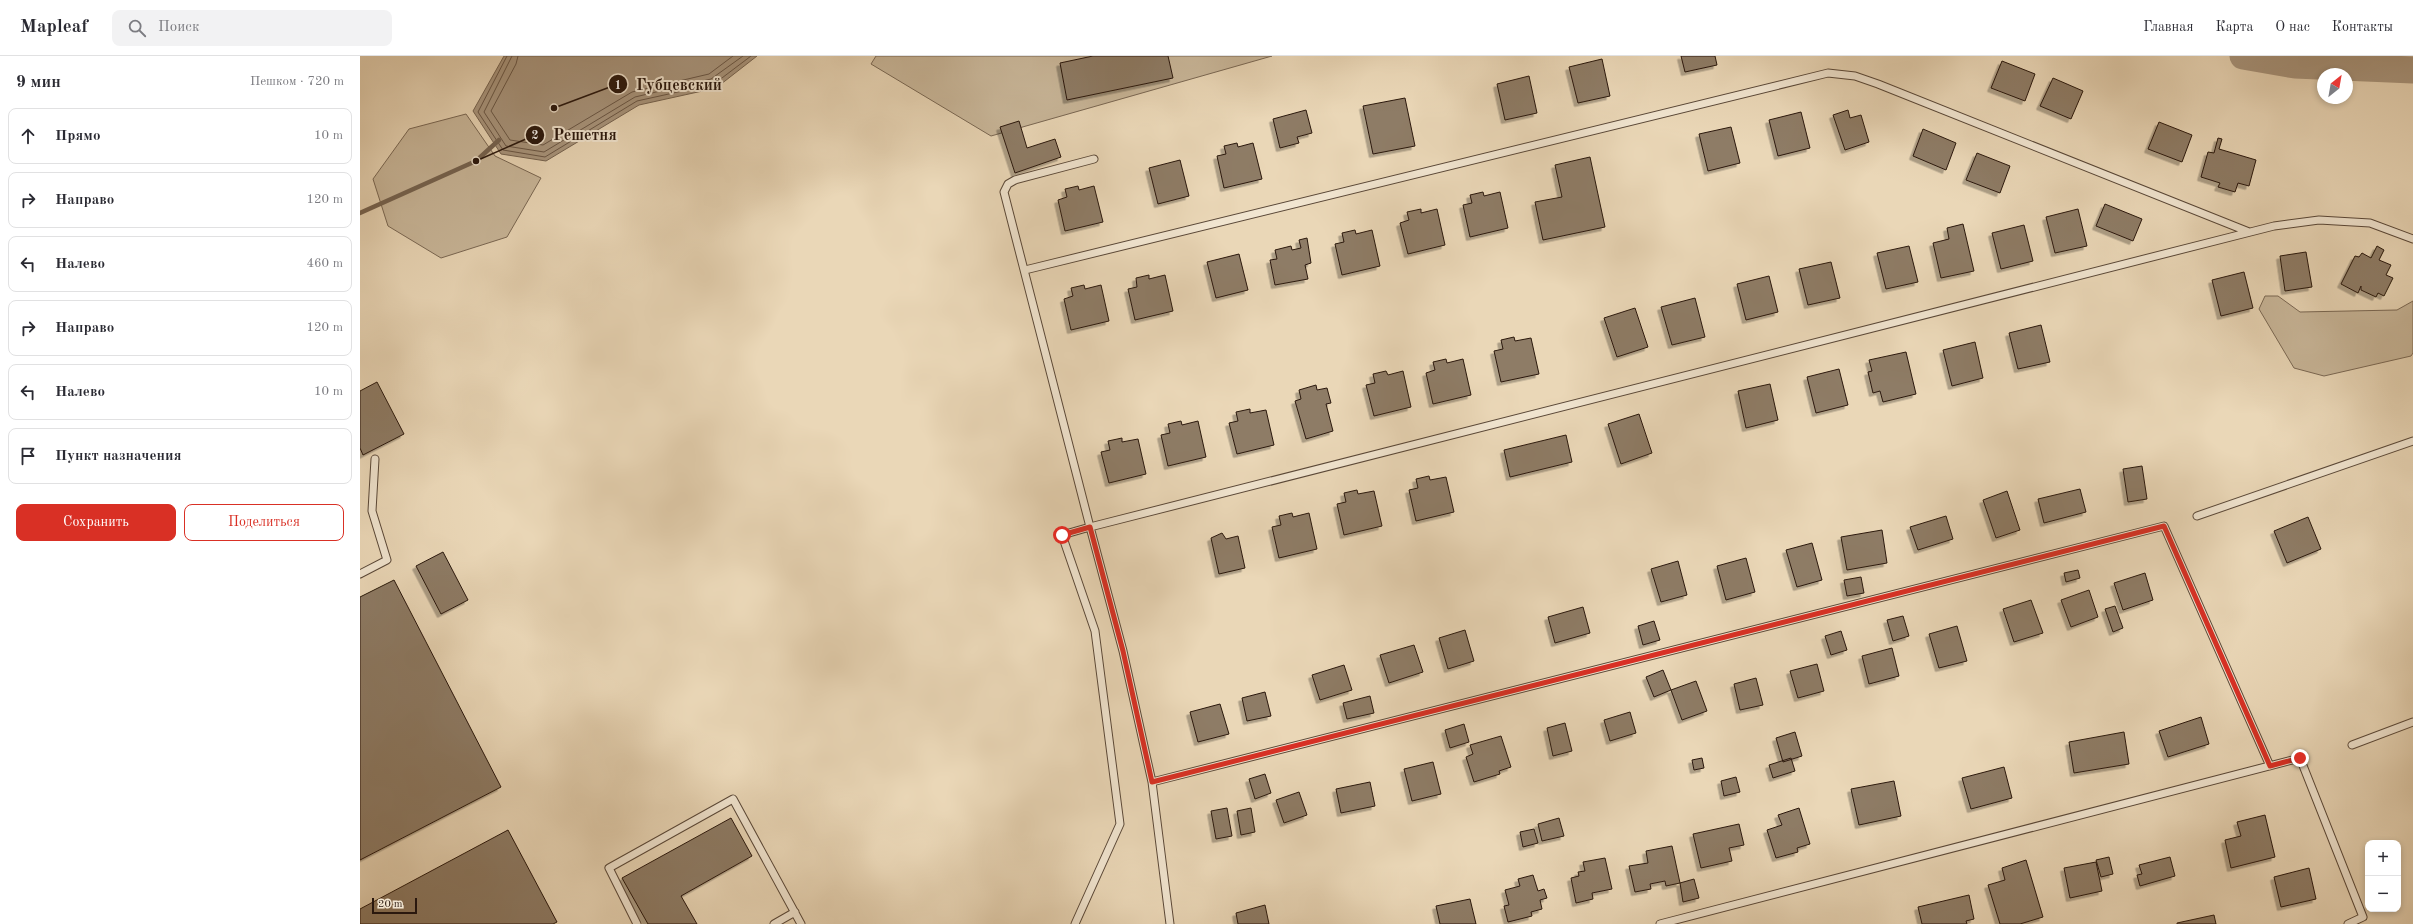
<!DOCTYPE html>
<html lang="ru">
<head>
<meta charset="utf-8">
<style>
  body { margin:0; font-family:"Old Standard TT",serif; background:#f2f2f3; color:#2b2b33 }
  .controls { position:absolute; right:12px; bottom:12px; display:grid; overflow:hidden; border-radius:8px; box-shadow:0 2px 6px #0003 }
  .controls button { width:36px; height:36px; display:grid; place-items:center; padding:0; border:0; border-bottom:1px solid #e1e1e2; background:#fff; color:#2b2b33; font:20px sans-serif }
  .compass { position:absolute; left:1957px; top:12px; width:36px; height:36px; border-radius:50%; background:#fff; box-shadow:0 2px 6px #0003; rotate:31deg }
  .scale { position:absolute; left:12px; bottom:10px; width:45px; box-sizing:border-box; padding-left:4px; border:2px solid #2a180e; border-top:0; font-size:11px; line-height:14px; white-space:nowrap; color:#2a180e; -webkit-text-stroke:3px #f1e5d0; paint-order:stroke }
  .stop { position:absolute; width:12px; height:12px; margin:-9px; border:3px solid #d93025; border-radius:50%; background:#fff }
  .stop.end { background:#d93025; border-color:#fff; box-shadow:0 1px 4px #0008 }
  .list { margin:0; padding:0; list-style:none }
  h2 { display:flex; justify-content:space-between; align-items:center; height:52px; margin:0; padding:0 16px; font-size:17px }
  h2 small { font-size:13px; font-weight:400; color:#7c7c81 }
  .list li { display:grid; grid-template-columns:26px 1fr auto; gap:12px; align-items:center; box-sizing:border-box; height:56px; margin:0 8px 8px; padding:0 8px; border:1px solid #e1e1e2; border-radius:8px }
  .list b { display:block; font-size:15px; white-space:nowrap }
  .list em { font-size:13px; font-style:normal; color:#7c7c81 }
  .actions { display:flex; gap:8px; padding:12px 16px }
  .actions a { flex:1; padding:9px 0; border:1px solid #d93025; border-radius:8px; text-align:center; font-size:14px; color:#d93025 }
  .actions .main { background:#d93025; color:#fff }
  .icon { flex:none; width:22px; height:22px; fill:none; stroke:currentColor; stroke-width:2; stroke-linecap:round; stroke-linejoin:round }
  .map { position:relative; flex:none; width:2053px; height:868px; overflow:hidden }
  header { display:flex; align-items:center; gap:24px; box-sizing:border-box; height:56px; padding:0 20px; background:#fff; border-bottom:1px solid #e1e1e2 }
  header strong { font-size:19px }
  nav { display:flex; gap:22px; margin-inline-start:auto; font-size:14px }
  .search { width:280px; height:36px; background:#f2f2f3; display:flex; align-items:center; gap:10px; box-sizing:border-box; padding:0 14px; border-radius:8px; color:#7c7c81; font-size:15px }
  main { display:flex }
  aside { flex:1; background:#fff }
  .map>svg:first-child { display:block }
  .green { fill:#c9b79a; stroke:#7a6854 }
  .water { fill:#a9967e; stroke:#766451 }
  .lines { fill:none; stroke-linecap:round; stroke-linejoin:round }
  .shore { stroke:#6a5746; stroke-width:1 }
  .stream { stroke:#766451; stroke-width:4.5 }
  .river { stroke:#a9967e; stroke-width:27 }
  .building { fill:#8e7b66; stroke:#2a180e; filter:url(#shadow) }
  .lane-casing { stroke:#5a4838; stroke-width:9 }
  .lane { stroke:#f1e5d0; stroke-width:7 }
  .route { stroke:#d93025; stroke-width:5 }
  .leader { fill:none; stroke:#2a180e; stroke-width:1.5 }
  .callout-dot { fill:#2a180e; stroke:#f1e5d0; stroke-width:1.5 }
  .mark-label { font-size:12px; text-anchor:middle; font-weight:bold; fill:#fff }
  .callout-label { font-size:16px; text-anchor:middle; font-weight:bold; fill:#2a180e; stroke:#f1e5d0; stroke-width:4; stroke-linejoin:round; paint-order:stroke }
</style>
</head>
<body>
<header>
<strong>Mapleaf</strong>
<div class="search"><svg class="icon" aria-label="search" viewBox="0 0 24 24"><circle cx="10" cy="10" r="6"/><path d="M15 15l6 6"/></svg>Поиск</div>
<nav><a>Главная</a><a>Карта</a><a>О нас</a><a>Контакты</a></nav>
</header>
<main>
<aside>
<h2>9 мин<small>Пешком · 720 m</small></h2>
<ul class="list">
<li><svg class="icon" aria-label="ahead" viewBox="0 0 24 24"><path d="M12 20V5M6 11l6-6 6 6"/></svg><div><b>Прямо</b></div><em>10 m</em></li>
<li><svg class="icon" aria-label="right" viewBox="0 0 24 24"><path d="M7 20v-9h11M14 6l5 5-5 5"/></svg><div><b>Направо</b></div><em>120 m</em></li>
<li><svg class="icon" aria-label="left" viewBox="0 0 24 24"><path d="M17 20v-9H6M10 6l-5 5 5 5"/></svg><div><b>Налево</b></div><em>460 m</em></li>
<li><svg class="icon" aria-label="right" viewBox="0 0 24 24"><path d="M7 20v-9h11M14 6l5 5-5 5"/></svg><div><b>Направо</b></div><em>120 m</em></li>
<li><svg class="icon" aria-label="left" viewBox="0 0 24 24"><path d="M17 20v-9H6M10 6l-5 5 5 5"/></svg><div><b>Налево</b></div><em>10 m</em></li>
<li><svg class="icon" aria-label="arrive" viewBox="0 0 24 24"><path d="M6 21V4h12l-3 4 3 4H6"/></svg><div><b>Пункт назначения</b></div></li>
</ul>
<div class="actions"><a class="main">Сохранить</a><a>Поделиться</a></div>
</aside>
<div class="map">
<svg width="2053" height="868" viewBox="0 0 2053 868">
  <defs>
    <filter id="shadow"><feDropShadow dx="-3.5" dy="3.5" stdDeviation="0" flood-color="#0004"/></filter>
  </defs>
  <rect width="100%" height="100%" fill="#ead7b7"/>
  <filter id="stains"><feTurbulence type="fractalNoise" baseFrequency=".005" numOctaves="4"/><feColorMatrix values="0 0 0 0 .2 0 0 0 0 .09 0 0 0 0 .02 0 0 0 .5 -.17"/></filter>
  <radialGradient id="worn" r=".72"><stop offset=".6" stop-color="#630" stop-opacity="0"/><stop offset="1" stop-color="#630" stop-opacity=".3"/></radialGradient>
  <path class="green" d="M516 0H912L631 80 511 8Z
    M106 58 135 100 181 122 147 181 81 202 28 170 13 123 49 73Z
    M1905 240H1918L1940 256 2037 254 2053 245V297L2051 300 1964 320 1934 312 1899 253Z"/>
  <path class="water" d="M144 0H397L356 32 279 49 186 105 141 98 113 55Z"/>
  <g class="lines">
    <path class="shore" d="M147 0 118 56 143 94 185 101 277 45 354 28 391 0
      M152 0 124 56 146 90 184 96 275 41 351 23 383 0
      M158 0 156 8 131 55 150 84 183 89 272 36 349 18 373 0"/>
    <path class="stream" d="M0 157 116 105 139 84"/>
    <path class="river" d="M1883 0 1935 9 2053 14"/>
  </g>
  <path class="building" d="M808 0 813 22 707 44 700 7 733 0Z
    M1321 0H1355L1357 9 1325 16Z
    M1242 3 1250 40 1218 47 1209 11Z
    M1642 5 1675 18 1665 45 1631 32Z
    M1169 20 1177 57 1145 64 1137 28Z
    M1693 22 1723 35 1711 63 1680 50Z
    M1045 42 1055 90 1013 98 1003 50Z
    M946 54 952 77 937 81 939 87 920 92 913 63Z
    M1488 54 1490 62 1501 59 1509 86 1485 94 1473 59Z
    M1441 56 1450 92 1418 100 1409 64Z
    M659 65 667 92 695 83 701 101 655 117 640 71Z
    M1799 66 1832 79 1822 106 1788 93Z
    M1371 71 1380 107 1348 115 1339 78Z
    M1563 73 1596 87 1586 114 1553 100Z
    M1858 82 1862 83 1859 93 1896 104 1889 130 1878 127 1875 136 1858 131 1860 127 1841 121 1848 96 1854 97Z
    M877 87 878 91 893 87 902 123 864 132 857 100 866 98 864 90Z
    M1617 97 1650 110 1640 137 1606 124Z
    M1230 101 1245 171 1183 184 1175 146 1202 141 1195 109Z
    M820 104 829 140 798 148 789 112Z
    M718 130 719 134 734 130 743 166 705 175 698 144 707 141 705 133Z
    M1123 136 1124 140 1140 136 1148 172 1110 181 1103 149 1112 147 1110 139Z
    M1745 148 1782 163 1773 185 1736 170Z
    M1061 153V157L1077 153 1085 189 1048 198 1040 167 1049 164 1047 156Z
    M1718 153 1727 190 1695 197 1686 161Z
    M1603 168 1614 215 1581 222 1573 187 1589 183 1587 172Z
    M1664 169 1673 205 1641 213 1632 177Z
    M995 174 996 178 1012 174 1020 210 982 219 975 188 984 186 982 177Z
    M947 182 951 207 945 209 948 223 915 229 910 204 917 203 915 194 931 190 932 194 941 192 939 184Z
    M1549 190 1558 226 1526 233 1517 197Z
    M2017 190 2024 194 2019 204 2031 209 2026 219 2033 222 2024 240 2018 237 2016 241 2001 234V230L1998 237 1981 228 1995 200 1999 201 2002 197 2011 202Z
    M1946 196 1952 231 1925 235 1920 200Z
    M879 198 888 234 856 242 847 206Z
    M1471 206 1480 242 1448 249 1439 213Z
    M1884 216 1893 252 1861 260 1852 224Z
    M789 219V223L805 219 813 255 775 264 768 233 777 231 776 222Z
    M1409 220 1418 256 1386 264 1377 228Z
    M724 229 725 233 741 229 749 265 711 274 704 243 713 240 711 232Z
    M1335 242 1345 281 1312 289 1301 251Z
    M1275 252 1288 291 1257 301 1244 262Z
    M1681 269 1690 306 1658 313 1649 277Z
    M1154 281 1155 285 1171 282 1179 318 1141 326 1134 295 1143 293 1141 284Z
    M1615 286 1623 322 1592 330 1583 294Z
    M1546 296 1556 338 1523 346 1520 335 1513 337 1508 316 1512 315 1509 304Z
    M1086 303 1087 307 1103 303 1111 339 1073 348 1066 317 1075 314 1073 306Z
    M1479 313 1488 349 1456 357 1447 321Z
    M1026 315 1028 319 1043 315 1051 351 1014 360 1006 329 1015 327 1013 318Z
    M17 326 44 378 3 399 0 392V335Z
    M1410 328 1418 364 1386 372 1378 335Z
    M956 329 957 334 967 332 971 347 966 348 973 375 946 383 935 345 941 343 939 334Z
    M890 353V357L906 354 914 389 877 398 869 367 878 365 876 356Z
    M1279 358 1292 397 1261 408 1248 368Z
    M821 365 822 369 838 365 846 401 808 410 801 379 810 377 808 368Z
    M1206 379 1212 406 1150 421 1144 394Z
    M762 382V386L778 383 786 418 749 427 741 396 750 394 748 385Z
    M1782 410 1787 443 1768 446 1763 413Z
    M1069 420 1070 424 1086 421 1094 456 1056 465 1049 434 1058 432 1056 423Z
    M1720 433 1726 456 1684 467 1678 443Z
    M997 434 998 438 1014 435 1022 470 984 479 977 448 986 446 984 437Z
    M1647 435 1660 474 1636 482 1623 444Z
    M932 457 933 461 949 457 957 493 919 502 912 471 921 469 919 460Z
    M1586 460 1593 483 1558 494 1550 471Z
    M1948 461 1961 493 1927 507 1914 475Z
    M1522 474 1527 507 1487 514 1481 481Z
    M862 477 866 483 878 480 885 512 859 518 851 482Z
    M1452 487 1462 524 1437 531 1426 494Z
    M83 496 108 544 81 558 56 510Z
    M1386 502 1395 536 1366 544 1357 510Z
    M1318 505 1327 539 1301 546 1291 513Z
    M1718 514 1720 522 1706 526 1704 517Z
    M1785 517 1793 544 1763 554 1754 527Z
    M1501 521 1504 537 1487 540 1484 524Z
    M34 524 141 731 0 804V541Z
    M1729 534 1738 561 1711 571 1701 544Z
    M1671 544 1683 577 1654 586 1643 553Z
    M1755 550 1763 572 1753 576 1745 553Z
    M1223 551 1230 577 1195 587 1188 561Z
    M1543 560 1549 580 1533 585 1527 564Z
    M1294 565 1300 584 1283 589 1278 570Z
    M1597 570 1607 605 1579 612 1569 578Z
    M1105 574 1114 605 1088 613 1079 582Z
    M1481 575 1487 594 1471 599 1465 580Z
    M1054 589 1063 616 1029 627 1020 599Z
    M1532 592 1539 620 1509 628 1502 600Z
    M1457 608 1464 635 1438 642 1430 615Z
    M984 609 992 634 960 644 952 619Z
    M1303 614 1311 634 1294 641 1286 621Z
    M1396 622 1403 649 1380 654 1374 628Z
    M1336 625 1347 655 1322 664 1311 634Z
    M905 636 911 660 887 665 882 642Z
    M1010 640 1014 657 987 663 983 647Z
    M860 648 869 678 838 686 830 656Z
    M1270 656 1276 677 1250 685 1244 664Z
    M1841 661 1849 688 1808 701 1799 675Z
    M1205 667 1212 695 1193 700 1187 672Z
    M1104 668 1109 686 1090 692 1085 674Z
    M1435 676 1442 700 1423 706 1416 682Z
    M1764 676 1769 708 1714 717 1709 686Z
    M1141 680 1151 711 1139 715 1140 718 1114 726 1106 701 1113 698 1110 689Z
    M1342 702 1344 712 1334 714 1332 704Z
    M1431 702 1435 715 1413 722 1409 709Z
    M1073 706 1081 738 1052 745 1044 713Z
    M1644 711 1652 742 1611 753 1602 722Z
    M905 718 911 737 895 743 889 723Z
    M1376 721 1380 736 1364 740 1361 725Z
    M1534 725 1541 760 1499 769 1491 733Z
    M1010 726 1015 750 981 757 976 733Z
    M939 736 947 759 924 767 916 744Z
    M867 752 872 780 856 783 851 755Z
    M891 752 895 776 881 779 877 755Z
    M1439 752 1450 788 1437 792 1438 796 1416 802 1407 774 1422 769 1418 759Z
    M1905 759 1915 801 1871 812 1865 784 1881 780 1877 766Z
    M371 762 392 800 321 840 337 868H288L262 822Z
    M1199 762 1204 780 1182 785 1178 768Z
    M1379 768 1384 789 1369 792 1372 805 1341 812 1333 778Z
    M1174 773 1178 787 1163 791 1160 776Z
    M148 774 197 866 193 868H0V853Z
    M1312 790 1320 827 1306 830 1305 825 1290 828 1291 833 1275 836 1269 810 1288 807 1286 795Z
    M1749 801 1753 818 1741 821 1736 804Z
    M1810 801 1815 820 1780 830 1777 819 1782 818 1779 809Z
    M1245 802 1252 833 1232 837 1233 843 1216 847 1211 822 1219 820 1218 816 1225 815 1223 806Z
    M1666 804 1683 861 1660 868H1640L1628 829 1645 824 1642 812Z
    M1736 806 1742 835 1710 842 1704 812Z
    M1949 812 1956 843 1921 851 1914 821Z
    M1173 819 1178 835 1184 833 1187 842 1180 844 1182 853 1171 856 1172 860 1148 866 1144 850 1149 849 1145 834 1160 830 1158 823Z
    M1334 823 1339 842 1323 846 1320 827Z
    M1609 839 1614 863 1606 865 1607 868H1562L1558 851Z
    M1110 843 1116 868H1080L1076 850Z
    M905 849 909 868H878L876 857Z
    M1854 859 1856 868H1817V867Z"/>
  <g class="lines">
    <g class="lane-casing">
      <path id="lane" d="M665 214 1468 17 1495 20 1518 28 1889 176
        M1837 460 2053 385
        M0 518 27 504 12 455 15 403
        M1992 689 2053 666
        M792 726 763 595 730 471 1914 170 1959 164 2010 167 2053 183
        M277 868 249 812 373 743 441 868
        M414 868 435 856
        M715 868 760 768 735 575 702 479 730 471 644 136 648 128 655 124 734 103
        M810 868 792 726 1804 470 1910 710
        M1300 868 1940 702 2003 861 1988 868"/>
    </g>
    <use href="#lane" class="lane"/>
  </g>
  <g class="lines">
    <path class="route" d="M702 479 730 471 763 595 792 726 1804 470 1910 710 1940 702"/>
  </g>
  <path class="leader" d="M194 52L258 28M116 105L175 79"/>
  <g class="callout-dot">
    <circle cx="194" cy="52" r="4"/>
    <circle cx="116" cy="105" r="4"/>
    <circle cx="258" cy="28" r="10"/>
    <circle cx="175" cy="79" r="10"/>
  </g>
  <g class="mark-label">
    <text x="258" y="33">1</text>
    <text x="175" y="83">2</text>
  </g>
  <g class="callout-label">
    <text x="319" y="34">Губцевский</text>
    <text x="225" y="84">Решетня</text>
  </g>
  <rect width="100%" height="100%" filter="url(#stains)"/>
  <rect width="100%" height="100%" fill="url(#worn)"/>
</svg>
<div class="controls">
<button>+</button>
<button>−</button>
</div>
<svg class="compass" viewBox="-18 -18 36 36"><path d="M0-13l5 13h-10z" fill="#e53935"/><path d="M0 13l5-13h-10z" fill="#7c7c81"/></svg>
<div class="scale">20 m</div>
<div class="stop" style="left:702px;top:479px"></div>
<div class="stop end" style="left:1940px;top:702px"></div>
</div>
</main>
</body>
</html>
